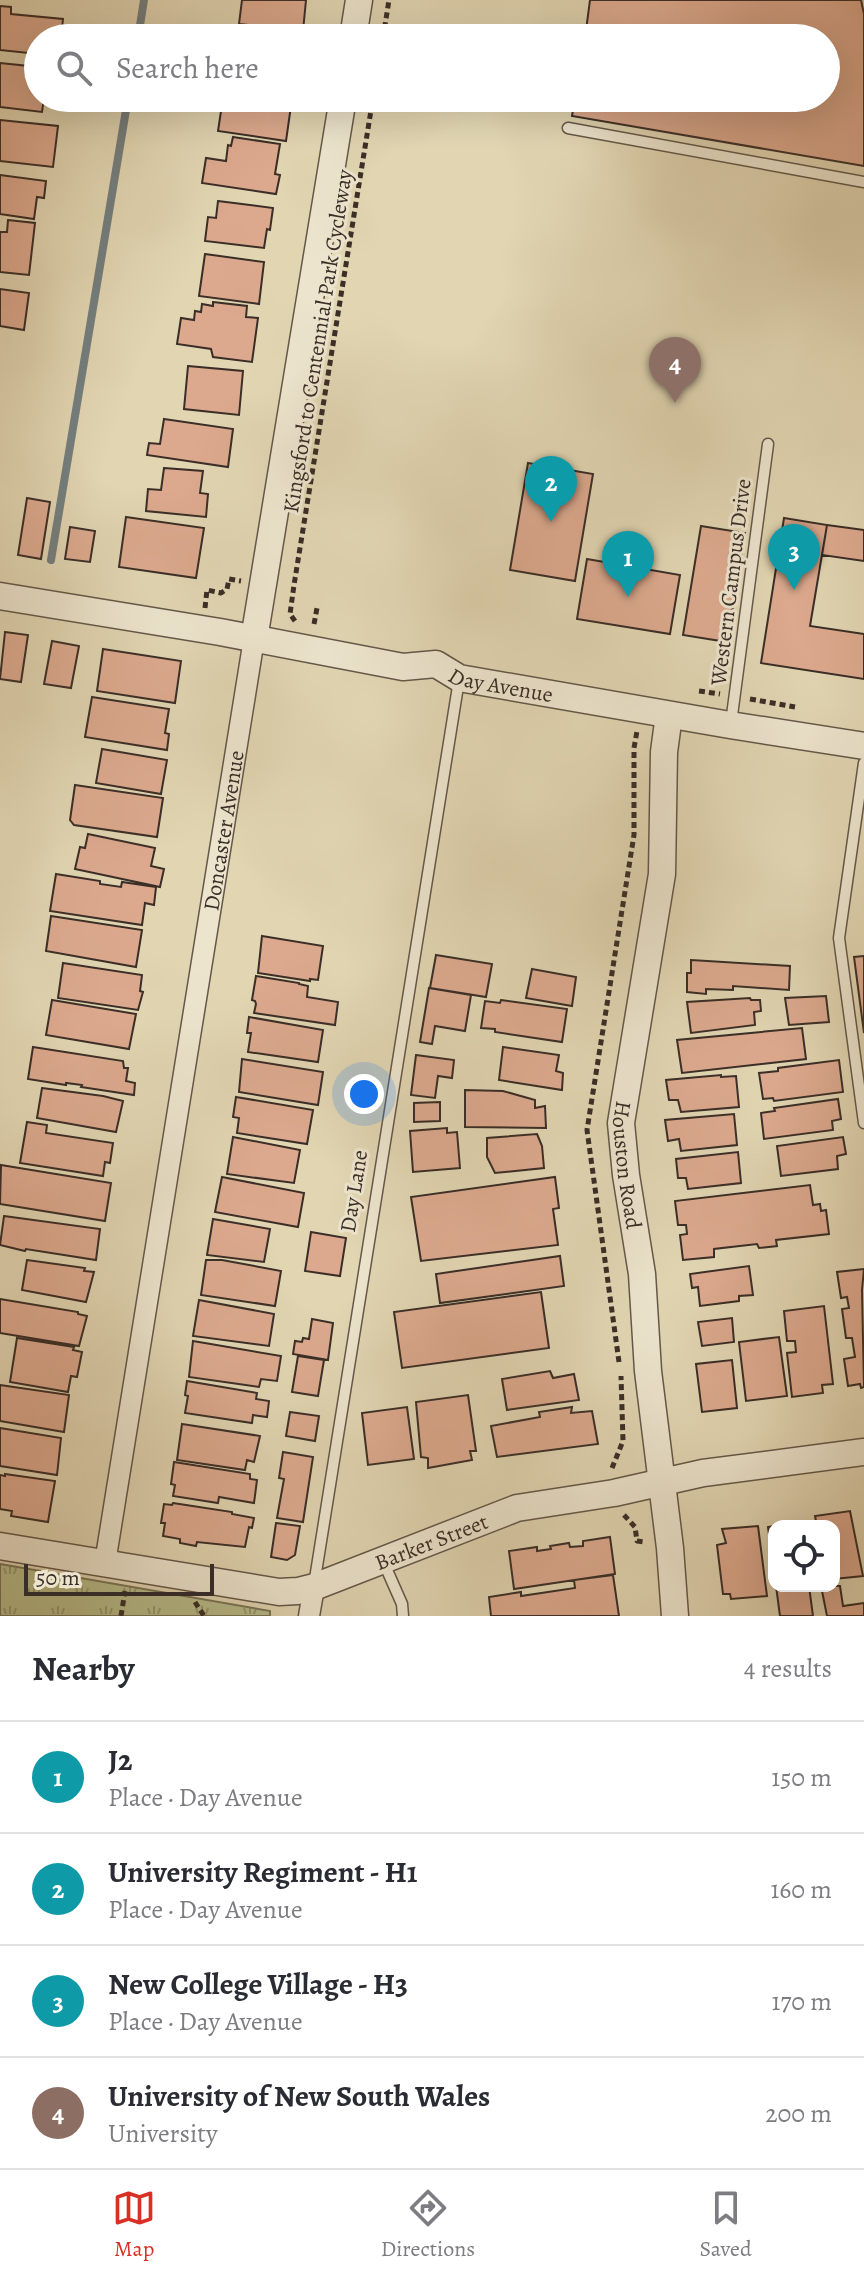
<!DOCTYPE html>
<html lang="en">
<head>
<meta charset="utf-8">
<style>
  body { margin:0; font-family:Alegreya,serif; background:#f7f7f7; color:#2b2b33 }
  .controls { position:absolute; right:24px; bottom:24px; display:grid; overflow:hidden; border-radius:16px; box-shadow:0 8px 32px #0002 }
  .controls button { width:72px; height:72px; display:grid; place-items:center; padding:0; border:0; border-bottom:2px solid #e1e1e2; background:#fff; color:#2b2b33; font:40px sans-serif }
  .scale { position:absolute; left:24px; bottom:20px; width:190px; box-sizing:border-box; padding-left:8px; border:4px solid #3a2e27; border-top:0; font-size:22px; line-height:28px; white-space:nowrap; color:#3a2e27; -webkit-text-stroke:6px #ece4cd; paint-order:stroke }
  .you { position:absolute; left:364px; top:1094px; width:28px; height:28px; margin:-20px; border:6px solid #fff; border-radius:50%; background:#1a73e8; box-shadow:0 0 0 12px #1a73e833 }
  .badge { display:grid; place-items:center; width:52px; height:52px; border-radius:50%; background:#d93025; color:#fff; font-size:26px; font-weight:700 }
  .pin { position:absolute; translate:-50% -66px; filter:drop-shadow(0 2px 4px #0008) }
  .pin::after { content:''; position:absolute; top:42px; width:28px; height:24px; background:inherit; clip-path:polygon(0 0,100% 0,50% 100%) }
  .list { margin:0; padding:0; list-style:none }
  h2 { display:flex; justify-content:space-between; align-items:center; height:104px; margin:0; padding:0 32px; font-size:34px }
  h2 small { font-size:26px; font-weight:400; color:#7c7c81 }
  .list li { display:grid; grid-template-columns:52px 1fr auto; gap:24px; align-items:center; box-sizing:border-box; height:112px; padding:0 32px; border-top:2px solid #e1e1e2 }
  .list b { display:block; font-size:30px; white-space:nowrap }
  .list p { margin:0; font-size:26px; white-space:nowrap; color:#7c7c81 }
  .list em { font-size:26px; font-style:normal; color:#7c7c81 }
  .icon { flex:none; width:44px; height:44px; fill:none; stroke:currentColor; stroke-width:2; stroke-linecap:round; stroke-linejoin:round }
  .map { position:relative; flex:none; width:864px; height:1616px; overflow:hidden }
  .search { position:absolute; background:#fff; box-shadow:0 8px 32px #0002; left:24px; right:24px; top:24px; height:88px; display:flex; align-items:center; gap:20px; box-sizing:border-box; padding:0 28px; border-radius:44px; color:#7c7c81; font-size:30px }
  .sheet { height:552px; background:#fff }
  nav { display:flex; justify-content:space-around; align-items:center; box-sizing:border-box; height:112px; border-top:2px solid #e1e1e2; background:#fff; font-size:22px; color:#7c7c81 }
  nav a { display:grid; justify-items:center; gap:4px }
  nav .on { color:#d93025 }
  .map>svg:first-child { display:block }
  .grass { fill:url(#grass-tufts); stroke:#787558; stroke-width:2 }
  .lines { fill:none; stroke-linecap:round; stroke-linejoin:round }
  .stream { stroke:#747f7f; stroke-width:8 }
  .building { fill:#dca98e; stroke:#3a2e27; stroke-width:2 }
  .service-casing { stroke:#64584a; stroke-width:13 }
  .minor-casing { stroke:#64584a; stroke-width:23 }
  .tertiary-casing { stroke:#64584a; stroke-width:29 }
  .path { stroke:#3a2e27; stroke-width:5; stroke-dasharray:6 4; stroke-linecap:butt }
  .service { stroke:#ece4cd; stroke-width:10 }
  .minor { stroke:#ece4cd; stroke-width:20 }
  .tertiary { stroke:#ece4cd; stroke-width:26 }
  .labels { text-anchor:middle; stroke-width:6; stroke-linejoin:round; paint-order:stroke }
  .street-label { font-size:22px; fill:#3a2e27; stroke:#ece4cd }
</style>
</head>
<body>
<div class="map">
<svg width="864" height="1616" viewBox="0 0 864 1616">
  <defs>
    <pattern id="grass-tufts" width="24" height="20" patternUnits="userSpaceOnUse" patternTransform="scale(2)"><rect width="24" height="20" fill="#b6bc8a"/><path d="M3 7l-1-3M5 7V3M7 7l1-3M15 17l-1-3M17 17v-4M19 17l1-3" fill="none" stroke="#959971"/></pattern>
  </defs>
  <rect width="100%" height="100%" fill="#e1d5b2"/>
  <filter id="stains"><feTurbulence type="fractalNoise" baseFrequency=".0025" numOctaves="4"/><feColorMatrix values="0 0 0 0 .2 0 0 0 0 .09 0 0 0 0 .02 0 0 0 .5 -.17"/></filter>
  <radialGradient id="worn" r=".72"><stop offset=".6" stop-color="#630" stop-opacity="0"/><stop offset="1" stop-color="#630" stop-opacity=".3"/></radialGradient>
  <path class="grass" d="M0 1564 270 1611V1616H0Z"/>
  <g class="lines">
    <path class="stream" d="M138 38 144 0
      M51 560 128 98"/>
  </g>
  <path class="building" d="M242 0H306L303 31 239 24Z
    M590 0H861L864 14V166L572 116 575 98H826V38H585Z
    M0 6 11 7V14L63 19 61 38H38V54L0 50Z
    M0 63 38 67V98H44L42 112 0 107Z
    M223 98 292 99 286 141 218 131Z
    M0 120 58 126 53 167 0 161Z
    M233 137 280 144 275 174 280 175 276 194 202 183 206 158 226 161 228 145 231 146Z
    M0 175 46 181 44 198 37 197 34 219 0 214Z
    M218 201 273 208 270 230 267 229 264 248 205 241 208 217 216 218Z
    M8 220 35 223 29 275 0 272V232H7Z
    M205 254 264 262 259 304 199 296Z
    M0 289 29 293 24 330 0 326Z
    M213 302 247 306 246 317 258 318 252 362 213 357 211 349 177 344 181 318 194 320 195 311 201 312 202 304 213 306Z
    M188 366 243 371 239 415 184 409Z
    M164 419 233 429 228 467 147 455 149 443 160 444Z
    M528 463 593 474 575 581 510 570Z
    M164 468 203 471 200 493 208 494 206 517 146 511 148 489 161 490Z
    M27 498 50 502 41 559 18 555Z
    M126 517 204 528 196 578 119 567Z
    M784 518 827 525 810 626 864 634V679L761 663Z
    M827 525 864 530V561L822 555Z
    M701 526 745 533 727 642 683 635Z
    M70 527 95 531 90 562 65 559Z
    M587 559 680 575 670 634 577 619Z
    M5 632 28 635 21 682 0 679Z
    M52 641 79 646 71 688 44 684Z
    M103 649 181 661 175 703 97 691Z
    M92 697 169 709 165 733 169 734 167 750 85 737Z
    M102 749 167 760 161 794 96 783Z
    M75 785 163 798 157 837 74 825 70 820Z
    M88 834 155 848 151 866 164 869 160 887 75 869 80 847 85 848Z
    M56 874 100 881V884L121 887 122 882 156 887 154 905 145 903 142 925 50 911Z
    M51 916 142 930 136 967 46 951Z
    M262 936 323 946 318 980 310 979V981L258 973Z
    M436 955 492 964 486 997 430 988Z
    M864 956V1033L854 957Z
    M691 960 790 966 789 990 733 986V990L706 989V994L687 992V973H691Z
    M63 963 142 975 140 991 143 992 138 1010 58 998Z
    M532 969 576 977 572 1006 526 998Z
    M256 976 299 983V984L308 986 307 997 338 1002 335 1025 254 1013 256 1004 255 1001 252 1000Z
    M429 988 471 995 465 1031 435 1026 432 1044 420 1042Z
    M826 996 829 1022 789 1025 785 998Z
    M750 998 751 1000H760L761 1011 754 1012 755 1025 691 1033 687 1002Z
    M52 1000 136 1014 129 1049 46 1035Z
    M501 1000 567 1009 562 1042 495 1032V1029L481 1028 485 1001 500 1003Z
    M249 1017 323 1030 318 1062 248 1052 251 1033H247Z
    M802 1028 806 1059 682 1073 677 1040Z
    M33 1047 123 1061 124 1068H128L126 1081 135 1083 134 1095 81 1087 82 1085 66 1083V1085L28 1079Z
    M503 1047 559 1055 556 1071 563 1073 562 1090 499 1080Z
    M416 1055 454 1060 452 1078 438 1076 435 1098 411 1095Z
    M242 1059 323 1072 318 1105 239 1092Z
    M839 1060 843 1092 774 1101 773 1098 763 1099 759 1073 778 1071V1068Z
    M721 1075V1077L736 1076 739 1107 681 1112 678 1100H669L666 1080Z
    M42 1088 103 1096 123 1101 116 1132 37 1118Z
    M465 1090 503 1091 535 1100V1108L545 1106 546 1128 465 1127Z
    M236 1097 313 1110 307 1144 237 1133 239 1118 233 1117Z
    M838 1099 841 1119 832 1121 833 1130 764 1139 761 1113 775 1111 774 1108Z
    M440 1102V1121L414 1122V1103Z
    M734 1114 737 1145 681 1151 679 1139 668 1141 665 1120Z
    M27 1122 47 1125 46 1133 113 1143 110 1163 105 1162 103 1176 20 1163Z
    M447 1128V1133L457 1132 460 1168 413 1172 410 1131Z
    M537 1134 542 1146 544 1168 495 1173 487 1157V1138Z
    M233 1137 300 1150 294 1183 227 1174Z
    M843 1137 846 1154 837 1156 838 1169 781 1176 777 1146Z
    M738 1152 741 1183 688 1189 686 1178H678L676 1159Z
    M1 1165 111 1183 105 1221 0 1204Z
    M222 1177 304 1193 298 1227 215 1212Z
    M555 1177 559 1208 553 1209 558 1245 421 1261 411 1197Z
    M810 1185 813 1205 820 1204 821 1211 826 1210 829 1234 776 1240 777 1246 759 1248 757 1244 714 1249V1257L683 1260 680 1235 687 1234 686 1225H678L675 1201Z
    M4 1216 100 1229 96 1260 26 1249 25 1251 0 1245Z
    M213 1219 270 1229 264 1262 207 1255Z
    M311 1232 346 1238 340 1276 305 1271Z
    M560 1256 564 1286 440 1303 436 1274Z
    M27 1260 85 1268 84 1271 94 1272 86 1302 22 1290Z
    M206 1260H222L281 1271 275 1306 201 1295Z
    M749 1266 753 1295 739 1296V1301L700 1306 698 1287 692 1288 690 1274Z
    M864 1269 862 1290 864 1387 861 1388 860 1384 848 1386 844 1359 855 1357 852 1338H846L842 1309 849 1308 847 1297 841 1298 837 1272Z
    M541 1292 549 1348 402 1368 394 1312Z
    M0 1299 78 1312V1314L87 1316 79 1346 0 1333Z
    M199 1300 274 1314 269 1346 193 1336Z
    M824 1306 833 1384 822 1385 823 1393 792 1397 787 1353 796 1352 795 1341H787L784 1311Z
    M732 1318 734 1342 702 1346 698 1322Z
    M312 1319 333 1323 328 1360 293 1354 295 1341 302 1342 303 1338 309 1339Z
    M779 1337 787 1396 746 1401 739 1342Z
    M17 1338 74 1347 73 1350 82 1352 77 1377 71 1376 68 1392 10 1382Z
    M193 1341 281 1356 277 1381 261 1379 259 1387 189 1377Z
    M298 1356 324 1360 318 1396 292 1392Z
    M732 1360 737 1408 702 1412 696 1364Z
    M550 1371 553 1378 574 1374 579 1400 507 1410 502 1379Z
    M187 1381 257 1393 256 1399 269 1401 267 1417 253 1415 252 1423 185 1413 188 1396 185 1395Z
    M0 1385 69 1395 64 1432 0 1421Z
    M468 1395 476 1451H470L472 1460 428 1468V1458L421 1457 416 1402Z
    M407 1407 414 1459 368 1465 362 1413Z
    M572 1407 571 1413 592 1411 598 1444 497 1457 491 1426 540 1417 539 1412Z
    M290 1412 319 1416 315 1441 286 1436Z
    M182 1424 260 1436 254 1462 247 1460 245 1470 177 1460Z
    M0 1428 61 1438 57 1475 0 1466Z
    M283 1452 313 1457 303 1522 277 1518 284 1479 279 1478Z
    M174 1462 250 1474V1479L257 1480 254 1503 219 1497 218 1503 173 1496 175 1485 171 1484Z
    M5 1474 55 1481 48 1522 11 1516 12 1511 0 1509V1475L5 1476Z
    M173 1503 232 1512V1514L254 1518 252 1528 249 1527 245 1547 197 1542 196 1546 180 1543V1539L163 1536 165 1523H161L164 1504 172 1505Z
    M850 1511 863 1576 834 1579V1526H817L815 1516Z
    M276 1523 300 1526 295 1555 287 1560 271 1557Z
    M758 1526 767 1596 731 1599 730 1594H723L717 1545 726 1543 722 1529Z
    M774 1526V1573L768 1527Z
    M610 1537 615 1574 514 1589 509 1551 537 1547V1551L551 1549 550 1546 569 1543 570 1547 583 1546V1541Z
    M613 1575 619 1616H491L489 1597 521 1592V1596L575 1588 574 1580Z
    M776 1586H809L813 1616H780Z
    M821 1586H840L843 1606 864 1603V1616H827Z"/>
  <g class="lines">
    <g class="service-casing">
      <path id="service" d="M568 128 864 182
        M731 723 768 444
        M864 763 839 938 864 1123
        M383 1561 402 1604 403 1616
        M314 1585 459 680"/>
    </g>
    <g class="minor-casing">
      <g id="minor">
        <path id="s1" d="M105 1563 254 639"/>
        <path d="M309 1616 314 1587"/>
      </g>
    </g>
    <g class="tertiary-casing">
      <g id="tertiary">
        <path d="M353 38 359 0"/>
        <path id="s2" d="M0 596 220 632 403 667 436 664 459 678 730 725 864 746"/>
        <path d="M254 639 343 98"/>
        <path id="s3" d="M669 715 664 752 662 874 621 1123 626 1175 642 1274 648 1371 670 1548 675 1616"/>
        <path id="s4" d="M0 1546 279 1592 298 1591 314 1587 517 1508 614 1493 703 1473 864 1452"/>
      </g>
    </g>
    <path class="path" d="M383 38 389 0
      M205 608 207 590 221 593 227 589 229 579 241 581
      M295 621 290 614 294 585 373 98
      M314 624 317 608
      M699 691 720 694
      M750 699 795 707
      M619 1362 587 1130 634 835V748L637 731
      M612 1468 623 1441 621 1376
      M624 1515 635 1527 637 1541 645 1542
      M195 1602 204 1616
      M121 1616 125 1591"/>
    <use href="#service" class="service"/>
    <use href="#minor" class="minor"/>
    <use href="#tertiary" class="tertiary"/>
  </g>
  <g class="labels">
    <g class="street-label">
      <text transform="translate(317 341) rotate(-81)" y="8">Kingsford to Centennial Park Cycleway</text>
      <text transform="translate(730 582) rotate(-83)" y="8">Western Campus Drive</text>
      <text dy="8" stroke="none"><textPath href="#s2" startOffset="512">Day Avenue</textPath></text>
      <text dy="8" stroke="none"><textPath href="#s1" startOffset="742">Doncaster Avenue</textPath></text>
      <text dy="8" stroke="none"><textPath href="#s3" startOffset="454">Houston Road</textPath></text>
      <text transform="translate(353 1191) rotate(-81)" y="8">Day Lane</text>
      <text dy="8" stroke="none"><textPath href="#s4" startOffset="444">Barker Street</textPath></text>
    </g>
  </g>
  <rect width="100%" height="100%" filter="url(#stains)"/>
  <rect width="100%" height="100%" fill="url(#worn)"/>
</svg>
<div class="controls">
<button><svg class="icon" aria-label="locate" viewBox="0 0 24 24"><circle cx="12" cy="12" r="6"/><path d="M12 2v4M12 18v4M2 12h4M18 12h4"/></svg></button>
</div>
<div class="scale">50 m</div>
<div class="you"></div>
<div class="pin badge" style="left:628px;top:597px;background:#0f9aa8">1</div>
<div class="pin badge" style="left:551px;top:522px;background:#0f9aa8">2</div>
<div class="pin badge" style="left:794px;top:590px;background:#0f9aa8">3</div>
<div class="pin badge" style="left:675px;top:403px;background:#8d6e63">4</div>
<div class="search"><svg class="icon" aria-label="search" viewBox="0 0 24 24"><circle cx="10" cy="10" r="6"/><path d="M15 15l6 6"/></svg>Search here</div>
</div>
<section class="sheet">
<h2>Nearby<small>4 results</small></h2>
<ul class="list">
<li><span class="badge" style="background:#0f9aa8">1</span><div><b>J2</b><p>Place · Day Avenue</p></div><em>150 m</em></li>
<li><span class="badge" style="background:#0f9aa8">2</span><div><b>University Regiment - H1</b><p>Place · Day Avenue</p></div><em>160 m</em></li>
<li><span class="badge" style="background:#0f9aa8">3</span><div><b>New College Village - H3</b><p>Place · Day Avenue</p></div><em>170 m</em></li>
<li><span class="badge" style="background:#8d6e63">4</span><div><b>University of New South Wales</b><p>University</p></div><em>200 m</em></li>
</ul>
</section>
<nav>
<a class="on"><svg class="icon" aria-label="map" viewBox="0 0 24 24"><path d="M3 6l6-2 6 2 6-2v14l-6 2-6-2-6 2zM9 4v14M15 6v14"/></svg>Map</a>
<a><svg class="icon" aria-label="directions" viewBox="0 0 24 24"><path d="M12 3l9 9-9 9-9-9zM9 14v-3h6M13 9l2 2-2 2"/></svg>Directions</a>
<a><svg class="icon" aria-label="saved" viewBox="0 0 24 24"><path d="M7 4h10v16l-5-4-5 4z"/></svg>Saved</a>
</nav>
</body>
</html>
